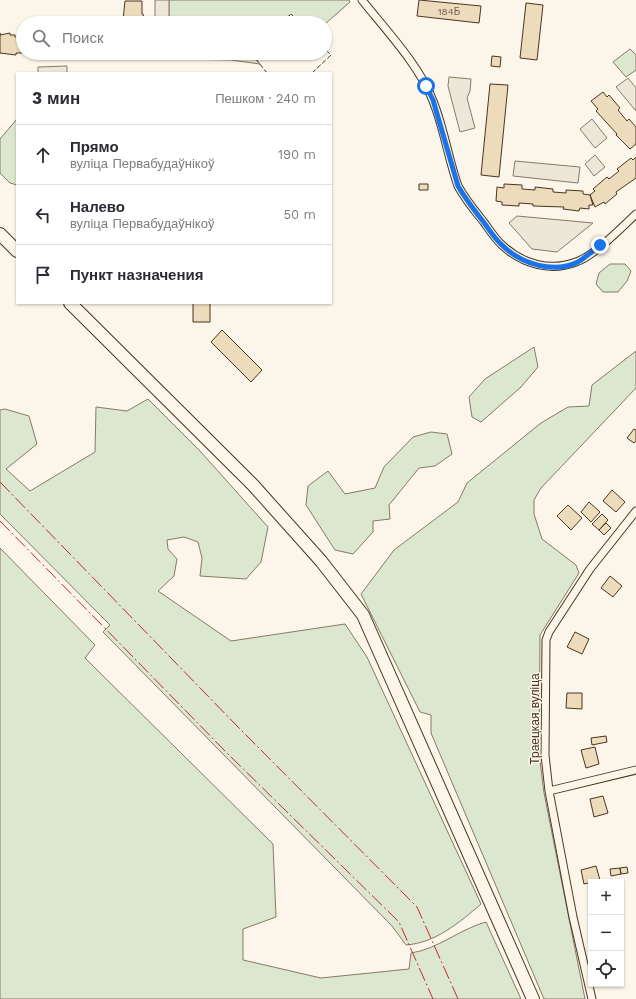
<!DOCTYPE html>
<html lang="ru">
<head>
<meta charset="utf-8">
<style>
  body { margin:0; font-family:"Work Sans",sans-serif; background:#f2f2f3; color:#2b2b33 }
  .controls { position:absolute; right:12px; bottom:12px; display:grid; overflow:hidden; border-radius:0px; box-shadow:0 1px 3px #0004 }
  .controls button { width:36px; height:36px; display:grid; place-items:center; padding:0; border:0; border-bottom:1px solid #e1e1e2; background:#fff; color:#2b2b33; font:20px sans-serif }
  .stop { position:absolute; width:12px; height:12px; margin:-9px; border:3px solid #1a73e8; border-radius:50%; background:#fff }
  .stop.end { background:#1a73e8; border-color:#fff; box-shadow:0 1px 4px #0008 }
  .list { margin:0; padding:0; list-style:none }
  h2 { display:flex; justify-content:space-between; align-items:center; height:52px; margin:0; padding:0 16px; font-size:17px }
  h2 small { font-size:13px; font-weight:400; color:#7c7c81 }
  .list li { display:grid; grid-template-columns:26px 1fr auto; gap:12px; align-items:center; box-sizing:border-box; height:60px; padding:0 16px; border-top:1px solid #e1e1e2 }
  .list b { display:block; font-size:15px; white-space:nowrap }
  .list p { margin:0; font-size:13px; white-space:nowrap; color:#7c7c81 }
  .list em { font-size:13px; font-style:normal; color:#7c7c81 }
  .icon { flex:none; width:22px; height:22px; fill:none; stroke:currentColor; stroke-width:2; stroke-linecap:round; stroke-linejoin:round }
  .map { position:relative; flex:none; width:636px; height:999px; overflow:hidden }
  .search { position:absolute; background:#fff; box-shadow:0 1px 3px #0004; left:16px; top:16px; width:316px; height:44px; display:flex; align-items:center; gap:10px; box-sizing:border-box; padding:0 14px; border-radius:22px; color:#7c7c81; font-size:15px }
  .panel { position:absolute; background:#fff; box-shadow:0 1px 3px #0004; left:16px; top:72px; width:316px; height:232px; border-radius:0px }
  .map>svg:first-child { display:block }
  .green { fill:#dce7d0; stroke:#887966 }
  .parking { fill:#ede7d9; stroke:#887966 }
  .building { fill:#ecdcbc; stroke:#4a3520 }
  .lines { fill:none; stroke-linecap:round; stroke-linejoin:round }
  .street-casing { stroke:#4a3520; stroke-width:9 }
  .primary-casing { stroke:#4a3520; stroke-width:14 }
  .street { stroke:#fbf6e9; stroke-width:7 }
  .primary { stroke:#fbf6e9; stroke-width:12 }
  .fence { stroke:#4a3520; stroke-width:1; stroke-dasharray:5 2; stroke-linecap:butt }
  .power { stroke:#c62828; stroke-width:1; stroke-dasharray:14 3 2 3; stroke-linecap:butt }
  .route { stroke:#1a73e8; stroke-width:5 }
  .labels { text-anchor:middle; stroke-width:3; stroke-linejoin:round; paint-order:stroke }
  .number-label { font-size:10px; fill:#725f47 }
  .street-label { font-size:12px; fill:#4a3520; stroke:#fbf6e9 }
</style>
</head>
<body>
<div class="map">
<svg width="636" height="999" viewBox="0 0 636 999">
  <rect width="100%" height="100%" fill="#fbf6e9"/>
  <path class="green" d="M169 0H349L350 2 325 24 300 23 291 14 281 23H169Z
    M630 49 636 55V70L626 77 613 62Z
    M172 53H251L260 64 231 60 178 59Z
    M17 119V185L10 183 0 173V139Z
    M610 264H625L631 271 627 281 618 292H603L596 284 599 273Z
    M534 347 538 367 521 387 481 422 472 417 469 397 485 379Z
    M636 351V388L541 488 534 500V514L542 539 576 565 579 573 540 635 539 753 544 793 585 999H544L431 733V715L420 712 361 594 394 550 458 502 467 483 541 423 568 407 589 406 592 385Z
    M148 399 200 451 268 527 261 562 246 579 200 576 202 558 198 542 184 537 167 540 168 549 177 559 174 576 158 591 231 641 345 624 367 657 481 904C459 923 435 943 406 945L392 926 103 632 110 625 0 514V410L5 409 29 416 37 444 6 469 30 491 95 452 96 407 127 411Z
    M431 432 447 434 452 454 435 466 419 468 389 505 390 519 373 521V532L353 554 335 550 306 505 308 486 328 471 345 494 375 488 384 467 413 437Z
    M0 548 95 645 85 658 273 844 276 917 243 929V960L321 978 409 969 411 953C438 949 460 929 486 922L521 999H0Z"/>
  <path class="parking" d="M155 0H169V23H155Z
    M67 66V73H38V67Z
    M449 77 471 79 470 91 467 98 475 128 460 132 448 86Z
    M628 78 636 88V111L616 87Z
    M592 119 607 138 595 148 580 129Z
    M595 155 605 167 594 176 585 164Z
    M515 161 580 167 578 183 513 176Z
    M517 216 593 223 557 252 532 249 509 223Z"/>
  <path class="building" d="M419 0 481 6 479 23 417 16Z
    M125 1H142V14H143L145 23H125V20H123Z
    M526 3 543 5 537 60 520 58Z
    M0 33V35L10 33V35H15V37H23V53H42H16V55L0 53Z
    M492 56 501 57 500 67 491 66Z
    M490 84 508 85 499 177 481 175Z
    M603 92 607 97 609 95 620 108 618 110 627 121 629 119 636 127V144L630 149 616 135 617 134 596 111 598 109 591 101Z
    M636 157V178L616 192 617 194 605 204 604 202 595 207 590 195 595 191 593 189 607 177 609 179 619 171 617 169 631 158 633 160Z
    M419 184H428V190H419Z
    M504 184 522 185V189L535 190V187L553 189V192L566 193V190L583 191V194L590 195 593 205H589V209L580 208 579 211 563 209 564 207 533 206V204L519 203V206L502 205V202L496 201 497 187 504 188Z
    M193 303H210V322H193Z
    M222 330 262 370 251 382 211 342Z
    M634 429 636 430V441L634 443 627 438Z
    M612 490 625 502 616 512 603 501Z
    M589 502 600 512 591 522 581 512Z
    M568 505 582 518 571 530 557 516Z
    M602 514 608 520 599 530 592 524Z
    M606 523 611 528 604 535 599 530Z
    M610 576 622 586 613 597 601 588Z
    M575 632 589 639 582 654 567 647Z
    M567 693H582V709L566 708Z
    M606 736 607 742 592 745 591 738Z
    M595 747 599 764 586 768 581 750Z
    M603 796 608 813 594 817 590 799Z
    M596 866 600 880 584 884 581 870Z
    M627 867 628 873 621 874 620 868Z
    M620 868 621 874 611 876 610 869Z"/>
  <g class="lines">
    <g class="street-casing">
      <path id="street" d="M362 0C385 29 420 66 433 101 444 128 448 158 458 186 465 199 474 210 483 221 489 229 495 239 502 245 522 264 550 272 576 262 594 256 621 228 636 214
        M549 791 636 770
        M592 999 573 917 549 791 545 755 546 640 549 632 590 569 636 511"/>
    </g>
    <g class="primary-casing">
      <path id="primary" d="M0 234 17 251
        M70 303 253 485 321 561 363 615 533 999"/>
    </g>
    <use href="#street" class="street"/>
    <use href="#primary" class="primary"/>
    <path class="fence" d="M281 23 291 14 300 23
      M251 53 267 73
      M312 73 331 55 325 49"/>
    <path class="power" d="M0 482 238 727 417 907 458 999
      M0 521 227 753 399 922 433 999"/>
  </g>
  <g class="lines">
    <path class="route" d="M426 86 433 100 458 186C466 200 475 211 485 224 490 231 495 239 502 245 521 264 553 274 578 262 586 257 593 251 600 245"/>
  </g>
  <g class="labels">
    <g class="number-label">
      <text x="449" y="15">184Б</text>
    </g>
    <g class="street-label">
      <text transform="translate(535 719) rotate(-90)" y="4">Траецкая вуліца</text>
    </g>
  </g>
</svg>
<div class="controls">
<button>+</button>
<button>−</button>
<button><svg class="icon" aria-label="locate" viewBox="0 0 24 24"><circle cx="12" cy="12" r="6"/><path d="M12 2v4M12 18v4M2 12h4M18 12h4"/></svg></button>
</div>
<div class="stop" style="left:426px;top:86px"></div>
<div class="stop end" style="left:600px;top:245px"></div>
<div class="search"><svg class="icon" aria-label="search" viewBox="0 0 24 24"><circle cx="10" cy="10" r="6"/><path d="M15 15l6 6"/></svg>Поиск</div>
<section class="panel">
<h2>3 мин<small>Пешком · 240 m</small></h2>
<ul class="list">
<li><svg class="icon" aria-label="ahead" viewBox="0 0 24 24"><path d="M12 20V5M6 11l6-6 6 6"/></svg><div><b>Прямо</b><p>вуліца Первабудаўнікоў</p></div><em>190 m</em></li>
<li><svg class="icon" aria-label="left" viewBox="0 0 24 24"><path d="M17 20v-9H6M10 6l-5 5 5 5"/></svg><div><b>Налево</b><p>вуліца Первабудаўнікоў</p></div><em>50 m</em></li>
<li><svg class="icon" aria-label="arrive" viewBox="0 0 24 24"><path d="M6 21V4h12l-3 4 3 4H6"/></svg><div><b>Пункт назначения</b></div></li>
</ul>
</section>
</div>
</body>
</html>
